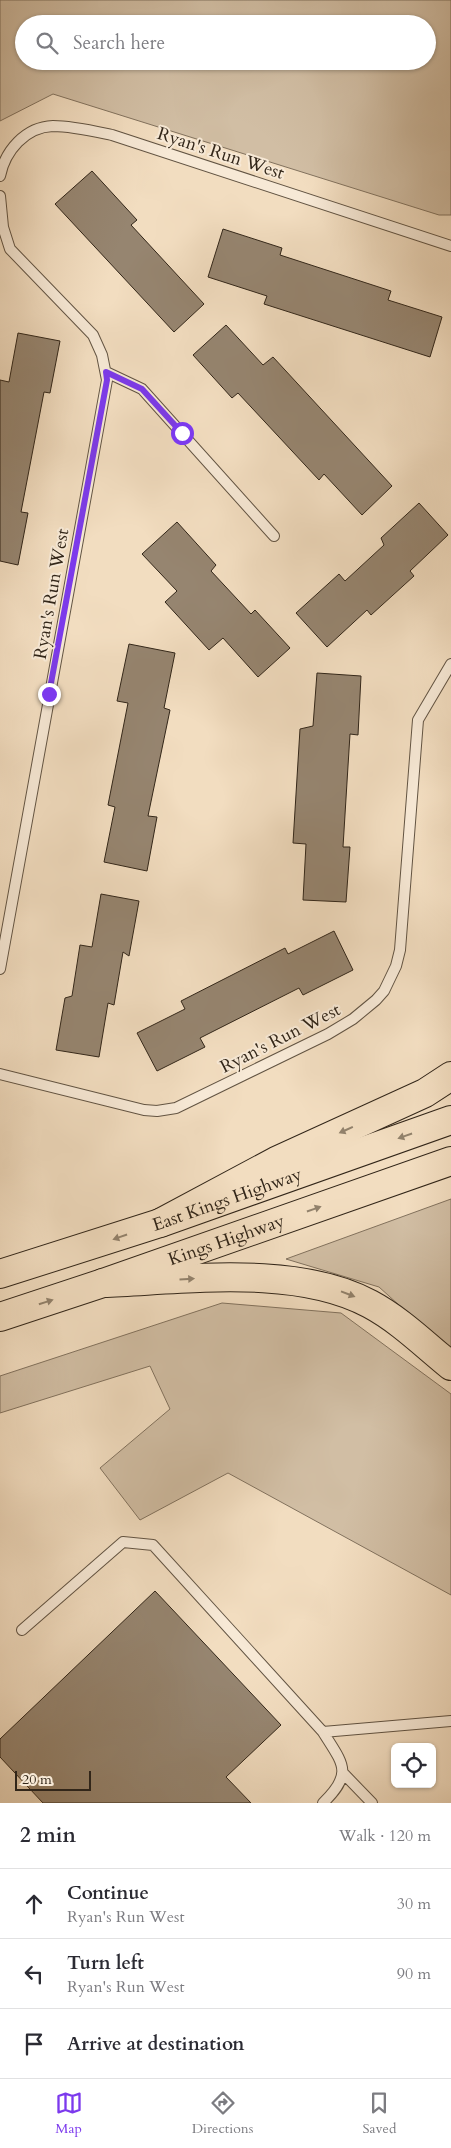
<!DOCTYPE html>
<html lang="en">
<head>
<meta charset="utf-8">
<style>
  body { margin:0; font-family:Cardo,serif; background:#f7f7f7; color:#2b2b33 }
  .controls { position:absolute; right:15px; bottom:15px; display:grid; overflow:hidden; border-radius:8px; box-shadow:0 1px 4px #0004 }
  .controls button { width:45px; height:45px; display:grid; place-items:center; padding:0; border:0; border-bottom:1px solid #e1e1e2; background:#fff; color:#2b2b33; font:25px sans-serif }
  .scale { position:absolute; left:15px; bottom:12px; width:76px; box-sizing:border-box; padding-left:5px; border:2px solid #322619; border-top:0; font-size:14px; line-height:18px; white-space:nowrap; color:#322619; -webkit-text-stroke:4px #f7e9d6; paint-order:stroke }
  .stop { position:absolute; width:15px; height:15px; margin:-11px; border:4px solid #7c3aed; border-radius:50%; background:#fff }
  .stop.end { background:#7c3aed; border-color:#fff; box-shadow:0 1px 5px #0008 }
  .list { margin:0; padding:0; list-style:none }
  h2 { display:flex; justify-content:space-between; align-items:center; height:65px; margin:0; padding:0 20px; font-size:21px }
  h2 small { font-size:16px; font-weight:400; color:#7c7c81 }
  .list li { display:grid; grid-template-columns:32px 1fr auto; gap:15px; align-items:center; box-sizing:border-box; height:70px; padding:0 20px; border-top:1px solid #e1e1e2 }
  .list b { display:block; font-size:19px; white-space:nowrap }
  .list p { margin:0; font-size:16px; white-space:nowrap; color:#7c7c81 }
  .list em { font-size:16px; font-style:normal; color:#7c7c81 }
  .icon { flex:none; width:28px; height:28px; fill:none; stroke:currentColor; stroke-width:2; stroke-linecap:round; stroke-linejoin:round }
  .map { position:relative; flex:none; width:451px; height:1803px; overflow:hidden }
  .search { position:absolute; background:#fff; box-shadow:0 1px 4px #0004; left:15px; right:15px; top:15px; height:55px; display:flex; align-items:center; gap:12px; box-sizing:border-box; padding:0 18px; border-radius:28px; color:#7c7c81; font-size:19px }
  .sheet { height:275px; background:#fff }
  nav { display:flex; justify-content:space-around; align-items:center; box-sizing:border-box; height:70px; border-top:1px solid #e1e1e2; background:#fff; font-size:14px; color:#7c7c81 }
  nav a { display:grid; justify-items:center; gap:2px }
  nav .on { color:#7c3aed }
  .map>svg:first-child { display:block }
  .green { fill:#d1bea4; stroke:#82725e; fill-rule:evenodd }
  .building { fill:#968570; stroke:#322619 }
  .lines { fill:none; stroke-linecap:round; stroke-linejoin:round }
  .service-casing { stroke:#625443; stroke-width:12 }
  .primary-casing { stroke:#322619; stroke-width:30 }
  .trunk-casing { stroke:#322619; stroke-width:30 }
  .service { stroke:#f7e9d6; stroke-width:10 }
  .primary { stroke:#f2ddc0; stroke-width:28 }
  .trunk { stroke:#f2ddc0; stroke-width:28 }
  .oneway { fill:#92826c }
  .route { stroke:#7c3aed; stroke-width:6 }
  .labels { text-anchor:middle; stroke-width:4; stroke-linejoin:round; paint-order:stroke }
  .street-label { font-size:18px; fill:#322619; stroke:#f7e9d6 }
</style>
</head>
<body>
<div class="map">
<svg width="451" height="1803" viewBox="0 0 451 1803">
  <rect width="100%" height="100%" fill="#f2ddc0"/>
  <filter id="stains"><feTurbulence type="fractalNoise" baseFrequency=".004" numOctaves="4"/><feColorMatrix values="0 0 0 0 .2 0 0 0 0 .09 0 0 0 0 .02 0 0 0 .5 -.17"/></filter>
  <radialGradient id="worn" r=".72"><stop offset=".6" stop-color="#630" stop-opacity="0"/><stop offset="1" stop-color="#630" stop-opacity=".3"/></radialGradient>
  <path class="green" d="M0 0H451V215H439L53 94 0 121ZM24 24H427V61H24Z
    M451 1199V1352L379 1287 286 1259Z
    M222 1303 341 1313 451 1394V1595L228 1473 140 1520 100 1468 170 1409 150 1366 0 1413V1376Z"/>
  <path class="building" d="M92 171 137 220 131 225 204 304 174 332 55 204Z
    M223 229 282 248 280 255 391 291 388 300 442 317 430 357 264 304 267 296 208 277Z
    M226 325 263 365 273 357 392 486 362 515 324 474 319 480 238 393 232 398 193 355Z
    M18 333 60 341 50 393 44 392 21 512 28 513 18 565 0 561V380L9 382Z
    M419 503 448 535 410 571 414 576 371 615 367 610 327 647 296 613 339 574 345 581 384 545 381 538Z
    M177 522 216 565 211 571 251 614 255 610 290 648 258 677 223 638 209 650 165 602 177 591 142 554Z
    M129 644 175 653 164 708 170 710 148 816 157 817 147 871 104 862 115 807 108 805 128 703 117 701Z
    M317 673 361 676 358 735 350 734 343 847H350L346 902 303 900 306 844 293 843 300 729 313 726Z
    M101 894 139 901 129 956 123 952 114 1005 108 1003 99 1057 56 1050 65 998 72 996 80 945 92 947Z
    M334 931 353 970 303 995 299 988 200 1038 205 1047 157 1071 137 1033 185 1009 181 1001 285 948 288 954Z
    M155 1591 281 1725 226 1777 251 1803H43L0 1757V1739Z"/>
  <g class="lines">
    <g class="service-casing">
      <path id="service" d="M0 176C5 151 25 127 53 126 72 126 93 131 112 135L451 246
        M0 196 3 227 10 249 93 335 102 355 107 380 0 969
        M106 372 142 389 274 536
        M0 1074 144 1110 157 1111 176 1108 328 1034 353 1019 376 1000 384 991 396 966 400 950 418 720 451 664
        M22 1630 123 1542 153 1545 323 1732C343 1764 354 1773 323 1803
        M323 1732 451 1721
        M343 1773 372 1803"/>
    </g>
    <g class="primary-casing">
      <g id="primary">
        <path id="s1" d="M0 1274 160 1223 451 1120"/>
        <path id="s2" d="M0 1317 103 1283 451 1161"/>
      </g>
    </g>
    <g class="trunk-casing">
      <path id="trunk" d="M160 1223 276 1161 425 1093 451 1076
        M103 1283C184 1280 296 1264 370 1304 400 1320 425 1345 451 1366"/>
    </g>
    <use href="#service" class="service"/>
    <use href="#primary" class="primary"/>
    <use href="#trunk" class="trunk"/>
  </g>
  <defs><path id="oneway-solid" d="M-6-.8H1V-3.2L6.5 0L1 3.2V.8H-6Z" transform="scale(1.25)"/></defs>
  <g class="oneway">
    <use href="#oneway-solid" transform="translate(346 1130) rotate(156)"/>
    <use href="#oneway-solid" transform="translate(405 1136) rotate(161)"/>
    <use href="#oneway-solid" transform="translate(314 1209) rotate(-19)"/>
    <use href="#oneway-solid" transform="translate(120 1237) rotate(161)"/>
    <use href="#oneway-solid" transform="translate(187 1279) rotate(-3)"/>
    <use href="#oneway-solid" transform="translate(348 1294) rotate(21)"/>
    <use href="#oneway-solid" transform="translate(46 1302) rotate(-18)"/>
  </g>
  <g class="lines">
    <path class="route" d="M49 694 107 380 106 372 142 389 182 433"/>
  </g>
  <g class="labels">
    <g class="street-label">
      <text transform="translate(221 153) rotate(18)" y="6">Ryan's Run West</text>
      <text transform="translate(51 594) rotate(-80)" y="6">Ryan's Run West</text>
      <text transform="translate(280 1038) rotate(-27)" y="6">Ryan's Run West</text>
      <text dy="6" stroke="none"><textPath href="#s1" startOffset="239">East Kings Highway</textPath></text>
      <text dy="6" stroke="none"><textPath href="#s2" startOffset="239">Kings Highway</textPath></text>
    </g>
  </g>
  <rect width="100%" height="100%" filter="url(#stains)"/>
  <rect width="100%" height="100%" fill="url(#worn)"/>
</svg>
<div class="controls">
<button><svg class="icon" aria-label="locate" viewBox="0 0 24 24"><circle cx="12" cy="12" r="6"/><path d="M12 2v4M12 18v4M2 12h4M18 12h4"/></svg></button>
</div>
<div class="scale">20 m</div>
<div class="stop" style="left:182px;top:433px"></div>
<div class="stop end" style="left:49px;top:694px"></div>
<div class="search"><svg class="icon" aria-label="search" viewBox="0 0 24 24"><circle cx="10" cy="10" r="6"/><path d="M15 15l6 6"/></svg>Search here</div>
</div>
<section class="sheet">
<h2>2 min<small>Walk · 120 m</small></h2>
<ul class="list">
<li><svg class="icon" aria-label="ahead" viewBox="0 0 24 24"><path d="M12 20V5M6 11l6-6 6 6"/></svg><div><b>Continue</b><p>Ryan's Run West</p></div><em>30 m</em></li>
<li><svg class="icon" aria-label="left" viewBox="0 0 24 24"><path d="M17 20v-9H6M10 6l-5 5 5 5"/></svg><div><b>Turn left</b><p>Ryan's Run West</p></div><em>90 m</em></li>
<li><svg class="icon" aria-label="arrive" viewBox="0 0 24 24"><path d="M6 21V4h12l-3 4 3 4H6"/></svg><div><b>Arrive at destination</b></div></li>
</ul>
</section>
<nav>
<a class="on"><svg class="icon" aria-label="map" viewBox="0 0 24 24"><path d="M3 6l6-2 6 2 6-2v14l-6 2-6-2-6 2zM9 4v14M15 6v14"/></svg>Map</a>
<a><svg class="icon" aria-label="directions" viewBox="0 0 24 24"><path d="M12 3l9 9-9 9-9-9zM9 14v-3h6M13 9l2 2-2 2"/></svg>Directions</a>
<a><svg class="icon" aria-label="saved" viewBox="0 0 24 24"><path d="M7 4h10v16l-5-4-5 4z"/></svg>Saved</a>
</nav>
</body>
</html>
